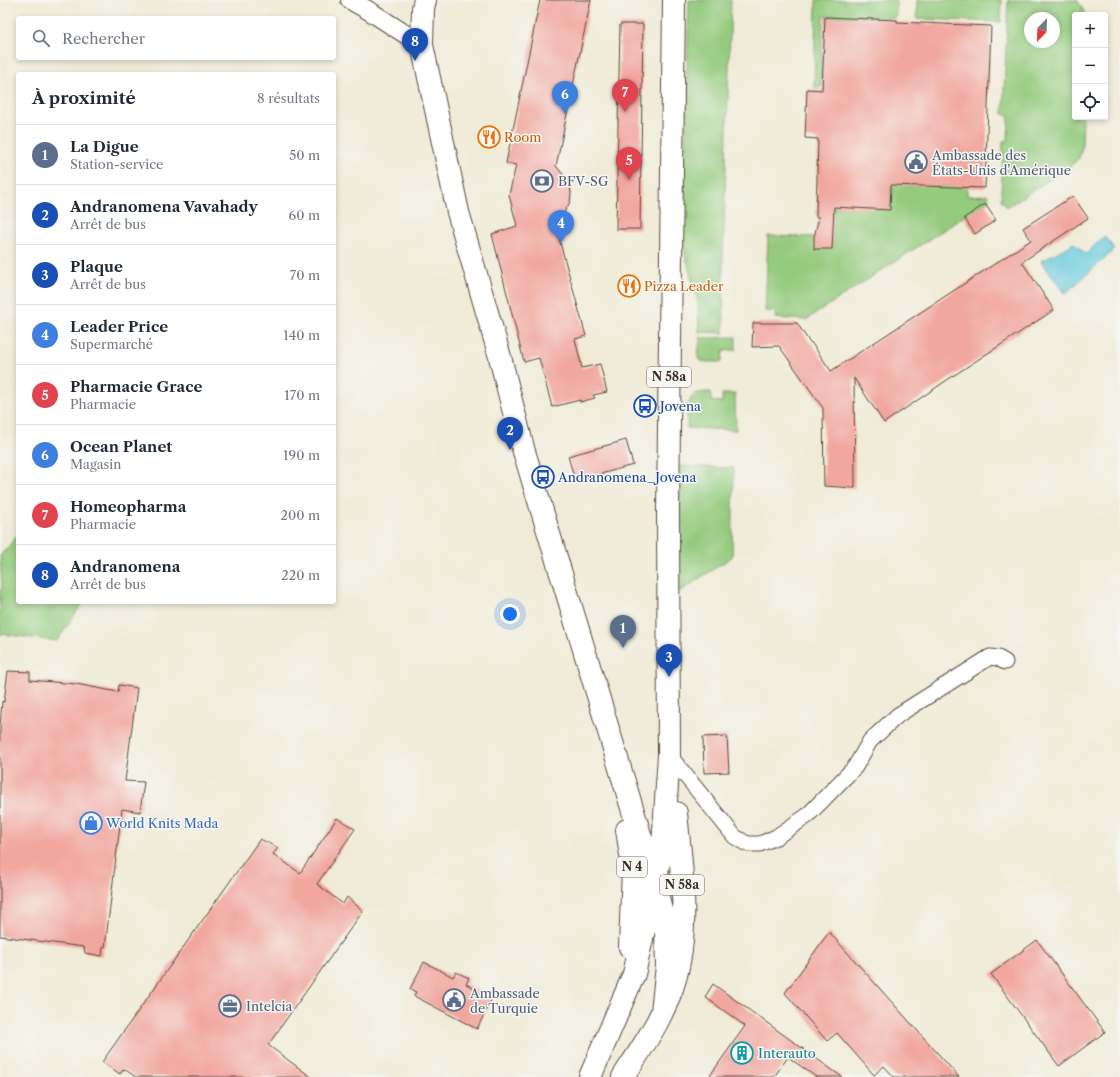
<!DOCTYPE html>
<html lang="fr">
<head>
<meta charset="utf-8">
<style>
  body { margin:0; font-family:"Libre Caslon Text",serif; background:#f6f6f7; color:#1f2937 }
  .controls { position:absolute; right:12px; top:12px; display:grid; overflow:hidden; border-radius:4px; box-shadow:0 2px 6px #0003 }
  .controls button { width:36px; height:36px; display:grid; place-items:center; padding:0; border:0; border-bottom:1px solid #e0e1e3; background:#fff; color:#1f2937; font:20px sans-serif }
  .compass { position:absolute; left:1024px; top:12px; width:36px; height:36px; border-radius:50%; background:#fff; box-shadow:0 2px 6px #0003; rotate:203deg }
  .you { position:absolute; left:510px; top:614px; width:14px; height:14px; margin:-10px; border:3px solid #fff; border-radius:50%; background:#1a73e8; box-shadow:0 0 0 6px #1a73e833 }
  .badge { display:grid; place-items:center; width:26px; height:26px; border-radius:50%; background:#0b8043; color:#fff; font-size:13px; font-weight:700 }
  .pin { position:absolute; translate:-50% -33px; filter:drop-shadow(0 1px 2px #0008) }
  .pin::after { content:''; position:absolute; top:21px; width:14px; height:12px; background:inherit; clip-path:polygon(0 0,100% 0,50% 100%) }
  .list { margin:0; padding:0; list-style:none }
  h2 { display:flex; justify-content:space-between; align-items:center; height:52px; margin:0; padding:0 16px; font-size:17px }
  h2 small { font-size:13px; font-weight:400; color:#747a83 }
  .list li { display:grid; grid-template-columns:26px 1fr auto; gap:12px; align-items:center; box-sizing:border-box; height:60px; padding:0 16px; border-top:1px solid #e0e1e3 }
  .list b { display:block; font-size:15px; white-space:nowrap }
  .list p { margin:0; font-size:13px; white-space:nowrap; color:#747a83 }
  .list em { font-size:13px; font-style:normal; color:#747a83 }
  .icon { flex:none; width:22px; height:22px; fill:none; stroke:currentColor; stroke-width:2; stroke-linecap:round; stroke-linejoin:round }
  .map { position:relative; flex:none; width:1120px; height:1077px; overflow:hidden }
  .search { position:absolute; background:#fff; box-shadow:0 2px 6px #0003; left:16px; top:16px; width:320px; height:44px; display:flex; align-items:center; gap:10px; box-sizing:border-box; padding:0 14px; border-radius:4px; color:#747a83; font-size:15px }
  .panel { position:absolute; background:#fff; box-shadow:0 2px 6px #0003; left:16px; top:72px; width:320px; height:532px; border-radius:4px }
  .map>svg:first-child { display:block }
  .green { fill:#94cb7e; stroke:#687a4e; fill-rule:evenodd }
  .water { fill:#5fc8da; stroke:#4d797c }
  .building { fill:#f1a69e }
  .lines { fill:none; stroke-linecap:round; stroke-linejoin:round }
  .minor-casing { stroke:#56473a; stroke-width:17 }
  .tertiary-casing { stroke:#56473a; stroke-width:20 }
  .primary-casing { stroke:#56473a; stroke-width:24 }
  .minor { stroke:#fff; stroke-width:15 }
  .tertiary { stroke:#fff; stroke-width:18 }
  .primary { stroke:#fff; stroke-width:22 }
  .labels { text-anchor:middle; stroke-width:3; stroke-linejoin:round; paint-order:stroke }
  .shield { fill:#f6f6f2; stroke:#73675e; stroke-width:1 }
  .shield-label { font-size:12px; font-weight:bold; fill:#3b2a1e }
  .food-label { font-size:13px; fill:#c56008; stroke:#f6f6f2; text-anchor:start }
  .service-label { font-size:13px; fill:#4e5e75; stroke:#f6f6f2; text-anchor:start }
  .transit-label { font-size:13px; fill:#164399; stroke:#f6f6f2; text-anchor:start }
  .shop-label { font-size:13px; fill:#366cbe; stroke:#f6f6f2; text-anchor:start }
  .culture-label { font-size:13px; fill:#0d838f; stroke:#f6f6f2; text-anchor:start }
</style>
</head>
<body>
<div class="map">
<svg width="1120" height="1077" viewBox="0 0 1120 1077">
  <rect width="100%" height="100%" fill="#f6f6f2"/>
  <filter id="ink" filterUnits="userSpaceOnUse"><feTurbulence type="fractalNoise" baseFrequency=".025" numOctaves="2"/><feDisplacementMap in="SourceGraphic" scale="8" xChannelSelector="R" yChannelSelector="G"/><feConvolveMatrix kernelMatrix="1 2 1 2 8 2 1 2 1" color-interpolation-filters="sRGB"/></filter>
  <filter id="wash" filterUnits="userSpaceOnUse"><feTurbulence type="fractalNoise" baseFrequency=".012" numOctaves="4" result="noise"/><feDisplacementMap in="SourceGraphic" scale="16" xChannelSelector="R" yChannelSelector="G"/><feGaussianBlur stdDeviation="0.9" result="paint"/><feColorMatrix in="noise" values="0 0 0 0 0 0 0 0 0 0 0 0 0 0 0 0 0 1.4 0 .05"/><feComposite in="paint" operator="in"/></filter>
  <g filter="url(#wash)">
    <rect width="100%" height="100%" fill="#f0ebd7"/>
    <path class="green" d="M689 0H731L723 261 724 333 699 332 698 302 682 243Z
      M816 0H896V18L823 16 821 87H814Z
      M917 0H1002L1001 22 917 19Z
      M1008 0H1077L1083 9 1085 15H1075V117H1083L1082 148 1079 158 1072 165 1007 207 1001 200 1003 141H1008L1009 115 1003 114ZM1030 18H1054V42H1030Z
      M892 169 910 185 967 187V196L988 195 989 200 806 320 775 318V311H765L768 236 814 237 832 249 834 207 890 209Z
      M736 337V350L723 351 722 362H707L700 361 698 358 700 338Z
      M711 392V401L722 402V394H735L736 430 687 428C688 418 685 396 698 393 701 392 707 392 711 392Z
      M680 466 734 468 732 557 679 592 677 575Z
      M18 535V602H83L57 641 0 634V590L2 589 0 556Z"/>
    <path class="water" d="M1104 236 1115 249 1065 294 1041 261 1074 243 1086 254Z"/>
    <g id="blocks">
      <path class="building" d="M540 0H591L556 166 566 178 570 185 571 193 570 202 563 214 553 217 586 336 575 339 582 368 600 364 607 392 593 395 595 398 580 402V400L552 407 539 358 524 362 492 234 517 226 509 195 516 165 506 163Z
        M825 17 897 20V22L991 26 985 188 891 185 890 210 834 207 832 249H814V237L819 217H816L818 139 805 138 807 89 822 90Z
        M620 24H643L640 229H616Z
        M1073 196 1088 218 1022 262 1054 310 953 376 884 423 854 378 855 488 824 486 823 408 779 346 752 347 753 323H797L810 343 811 342 831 371 1031 240 1023 228Z
        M985 204 996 220 975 234 964 218Z
        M626 440 633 465 575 481 568 456Z
        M8 671 30 672V680L76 684 118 692 119 685 137 688 125 781 144 782 140 812 122 809 105 947H103L102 956 85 953 84 947 0 936V727L2 701 4 702Z
        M727 736 729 772 704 773 703 737Z
        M337 818 355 829 317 884 343 904 347 897 363 911 268 1045 311 1077H136L124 1069 120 1074 102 1062 260 839 278 848 273 854 300 873Z
        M829 932 959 1077H894L884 1066 874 1075 837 1033 827 1041 785 993Z
        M1037 940 1105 1032 1059 1066 991 974Z
        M424 962 453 977 456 972 469 978 466 984 492 998 477 1029 414 996 416 992 410 989Z
        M713 984 820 1061 842 1077H816L788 1057 774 1077H709L745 1026 705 997Z"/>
    </g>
  </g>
  <g filter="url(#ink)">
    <use href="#blocks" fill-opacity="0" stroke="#56473a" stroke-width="1"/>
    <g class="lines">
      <g class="minor-casing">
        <path id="minor" d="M669 755 735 837 747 844H760L776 837 807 816 855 767 870 741 898 715 990 657 998 658 1005 662"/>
      </g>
      <g class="tertiary-casing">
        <path id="tertiary" d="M350 0 371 12 422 45"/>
      </g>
      <g class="primary-casing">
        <path id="primary" d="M425 0 423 8 422 45 458 212 500 357 523 448 655 884 666 932 667 966 662 1012
          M627 830 633 868 630 947
          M590 1077 634 974 663 845 669 755 668 511 674 0
          M623 1077C646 1042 672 1004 679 962 688 913 681 862 676 813"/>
      </g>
      <use href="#minor" class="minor"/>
      <use href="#tertiary" class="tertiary"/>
      <use href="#primary" class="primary"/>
    </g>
  </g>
  <defs>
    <g id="restaurant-ring" transform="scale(1.15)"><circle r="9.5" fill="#f6f6f2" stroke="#e8710a" stroke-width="1.5"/><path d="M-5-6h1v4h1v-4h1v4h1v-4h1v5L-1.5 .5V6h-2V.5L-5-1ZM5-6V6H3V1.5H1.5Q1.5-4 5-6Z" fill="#e8710a"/></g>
    <g id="civic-ring" transform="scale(1.15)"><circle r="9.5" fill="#f6f6f2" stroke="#5c6f8a" stroke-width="1.5"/><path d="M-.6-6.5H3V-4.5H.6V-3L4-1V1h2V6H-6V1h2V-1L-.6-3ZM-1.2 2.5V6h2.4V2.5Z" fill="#5c6f8a"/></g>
    <g id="bank-ring" transform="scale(1.15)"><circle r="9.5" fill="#f6f6f2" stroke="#5c6f8a" stroke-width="1.5"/><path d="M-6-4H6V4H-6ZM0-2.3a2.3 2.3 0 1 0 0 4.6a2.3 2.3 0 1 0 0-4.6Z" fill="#5c6f8a"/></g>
    <g id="bus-ring" transform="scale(1.15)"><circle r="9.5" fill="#f6f6f2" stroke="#1a4fb4" stroke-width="1.5"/><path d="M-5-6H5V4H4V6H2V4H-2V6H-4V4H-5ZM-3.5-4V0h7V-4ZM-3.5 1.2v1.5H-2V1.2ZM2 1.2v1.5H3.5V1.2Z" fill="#1a4fb4"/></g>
    <g id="shop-ring" transform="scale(1.15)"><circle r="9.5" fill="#f6f6f2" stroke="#3f7fe0" stroke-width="1.5"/><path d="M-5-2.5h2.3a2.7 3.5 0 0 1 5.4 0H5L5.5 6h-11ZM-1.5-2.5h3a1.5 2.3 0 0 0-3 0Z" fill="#3f7fe0"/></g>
    <g id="office-ring" transform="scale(1.15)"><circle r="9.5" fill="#f6f6f2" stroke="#5c6f8a" stroke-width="1.5"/><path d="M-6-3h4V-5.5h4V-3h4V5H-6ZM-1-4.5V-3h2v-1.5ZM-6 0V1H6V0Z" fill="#5c6f8a"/></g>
    <g id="building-ring" transform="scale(1.15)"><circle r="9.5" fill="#f6f6f2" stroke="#0f9aa8" stroke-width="1.5"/><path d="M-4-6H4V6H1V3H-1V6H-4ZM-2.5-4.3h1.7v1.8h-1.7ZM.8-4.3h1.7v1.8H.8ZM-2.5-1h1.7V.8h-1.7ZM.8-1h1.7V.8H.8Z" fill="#0f9aa8"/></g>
  </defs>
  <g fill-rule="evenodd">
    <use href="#restaurant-ring" x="489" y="137"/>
    <use href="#civic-ring" x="916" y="162"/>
    <use href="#bank-ring" x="542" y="181"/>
    <use href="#restaurant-ring" x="629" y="286"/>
    <use href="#bus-ring" x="645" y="406"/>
    <use href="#bus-ring" x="543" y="477"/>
    <use href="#shop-ring" x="91" y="823"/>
    <use href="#civic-ring" x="454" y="1000"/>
    <use href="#office-ring" x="230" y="1006"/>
    <use href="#building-ring" x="742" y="1053"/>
  </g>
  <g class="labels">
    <g class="shield">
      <rect x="647" y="367" width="44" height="20" rx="3"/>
      <rect x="617" y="857" width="30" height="20" rx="3"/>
      <rect x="660" y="875" width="44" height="20" rx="3"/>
    </g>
    <g class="shield-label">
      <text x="669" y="381">N 58a</text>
      <text x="632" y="871">N 4</text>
      <text x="682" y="889">N 58a</text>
    </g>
    <g class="food-label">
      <text x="504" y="142">Room</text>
      <text x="644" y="291">Pizza Leader</text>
    </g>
    <g class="service-label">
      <text x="932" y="160">Ambassade des<tspan x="932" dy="15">États-Unis d'Amérique</tspan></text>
      <text x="558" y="186">BFV-SG</text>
      <text x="470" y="998">Ambassade<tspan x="470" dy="15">de Turquie</tspan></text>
      <text x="246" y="1011">Intelcia</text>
    </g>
    <g class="transit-label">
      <text x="660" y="411">Jovena</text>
      <text x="558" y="482">Andranomena_Jovena</text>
    </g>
    <g class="shop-label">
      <text x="106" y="828">World Knits Mada</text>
    </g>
    <g class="culture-label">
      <text x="758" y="1058">Interauto</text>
    </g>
  </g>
</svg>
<div class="controls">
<button>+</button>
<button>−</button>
<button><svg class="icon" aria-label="locate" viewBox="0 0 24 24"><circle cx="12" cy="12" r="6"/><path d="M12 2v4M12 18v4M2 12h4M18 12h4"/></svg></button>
</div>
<svg class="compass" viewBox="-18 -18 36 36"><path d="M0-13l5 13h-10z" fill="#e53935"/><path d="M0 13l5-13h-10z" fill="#747a83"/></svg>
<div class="you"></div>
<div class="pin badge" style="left:623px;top:648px;background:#5c6f8a">1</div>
<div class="pin badge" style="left:510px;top:450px;background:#1a4fb4">2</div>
<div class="pin badge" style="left:669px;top:677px;background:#1a4fb4">3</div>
<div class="pin badge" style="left:561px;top:243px;background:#3f7fe0">4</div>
<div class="pin badge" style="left:629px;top:180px;background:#e0444e">5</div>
<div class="pin badge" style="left:565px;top:114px;background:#3f7fe0">6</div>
<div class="pin badge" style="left:625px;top:112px;background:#e0444e">7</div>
<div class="pin badge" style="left:415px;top:61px;background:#1a4fb4">8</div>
<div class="search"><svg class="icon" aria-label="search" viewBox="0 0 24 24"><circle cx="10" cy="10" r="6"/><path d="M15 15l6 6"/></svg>Rechercher</div>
<section class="panel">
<h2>À proximité<small>8 résultats</small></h2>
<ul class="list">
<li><span class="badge" style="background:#5c6f8a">1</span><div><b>La Digue</b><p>Station-service</p></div><em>50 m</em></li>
<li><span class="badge" style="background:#1a4fb4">2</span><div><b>Andranomena Vavahady</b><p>Arrêt de bus</p></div><em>60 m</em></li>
<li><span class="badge" style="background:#1a4fb4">3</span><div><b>Plaque</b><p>Arrêt de bus</p></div><em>70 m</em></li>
<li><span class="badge" style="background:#3f7fe0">4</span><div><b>Leader Price</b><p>Supermarché</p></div><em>140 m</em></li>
<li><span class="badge" style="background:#e0444e">5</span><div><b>Pharmacie Grace</b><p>Pharmacie</p></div><em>170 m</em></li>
<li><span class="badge" style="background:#3f7fe0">6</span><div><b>Ocean Planet</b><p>Magasin</p></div><em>190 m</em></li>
<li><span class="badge" style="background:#e0444e">7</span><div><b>Homeopharma</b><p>Pharmacie</p></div><em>200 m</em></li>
<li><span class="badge" style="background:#1a4fb4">8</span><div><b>Andranomena</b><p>Arrêt de bus</p></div><em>220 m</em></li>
</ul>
</section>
</div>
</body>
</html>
